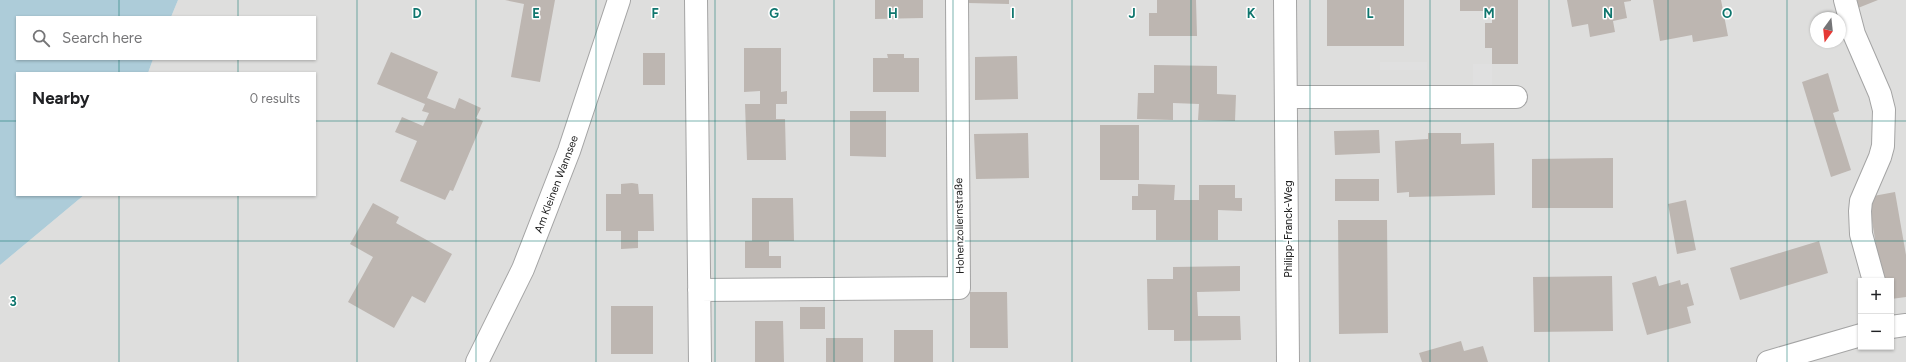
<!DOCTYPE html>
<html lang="en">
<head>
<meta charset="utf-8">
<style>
  body { margin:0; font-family:Figtree,sans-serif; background:#f2f2f2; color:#202124 }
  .controls { position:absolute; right:12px; bottom:12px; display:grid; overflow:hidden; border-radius:0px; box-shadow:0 1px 3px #0004 }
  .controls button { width:36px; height:36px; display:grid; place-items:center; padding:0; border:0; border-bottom:1px solid #e0e0e0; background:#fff; color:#202124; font:20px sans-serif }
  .compass { position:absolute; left:1810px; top:12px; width:36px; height:36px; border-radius:50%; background:#fff; box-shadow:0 1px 3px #0004; rotate:195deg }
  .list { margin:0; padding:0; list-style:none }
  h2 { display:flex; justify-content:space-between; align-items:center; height:52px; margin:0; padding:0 16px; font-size:17px }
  h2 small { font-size:13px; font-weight:400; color:#757577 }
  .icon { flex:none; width:22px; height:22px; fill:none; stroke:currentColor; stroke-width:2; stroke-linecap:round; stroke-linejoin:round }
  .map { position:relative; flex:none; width:1906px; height:362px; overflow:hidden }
  .search { position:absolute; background:#fff; box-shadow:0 1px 3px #0004; left:16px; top:16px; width:300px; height:44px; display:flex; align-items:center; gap:10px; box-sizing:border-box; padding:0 14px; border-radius:0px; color:#757577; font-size:15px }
  .panel { position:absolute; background:#fff; box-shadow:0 1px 3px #0004; left:16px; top:72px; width:300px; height:124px; border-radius:0px }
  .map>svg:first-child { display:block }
  .residential { fill:#dededd; fill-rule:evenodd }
  .parking { fill:#e0e0e0 }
  .water { fill:#adccd9 }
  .building { fill:#bdb6b1 }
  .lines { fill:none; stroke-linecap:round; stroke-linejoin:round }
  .minor-casing { stroke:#a4a4a4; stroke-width:24 }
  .minor { stroke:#fff; stroke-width:22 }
  .grid { fill:none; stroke:#0f766e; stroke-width:1; stroke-opacity:0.55 }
  .labels { text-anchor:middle; stroke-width:3; stroke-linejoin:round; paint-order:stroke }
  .street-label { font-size:11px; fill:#202020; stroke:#fff }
  .grid-label { font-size:13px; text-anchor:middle; font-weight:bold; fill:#0f766e; stroke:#fff; stroke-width:3; stroke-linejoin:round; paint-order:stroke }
</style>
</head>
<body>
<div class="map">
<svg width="1906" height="362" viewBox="0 0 1906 362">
  <rect width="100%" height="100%" fill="#f0eee8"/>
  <path class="residential" d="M178 0H1906V362H0V265L84 195H315V73H148L153 59H315V17H171ZM1816 18H1840V42H1816ZM1861 281H1891V347H1861Z"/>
  <path class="parking" d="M1380 62H1427V70H1380Z
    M1473 64H1492V93L1473 92Z"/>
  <path class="water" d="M0 0H178L171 17H17V59H153L148 73H17V195H84L0 265Z"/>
  <path class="building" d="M505 0H555L540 82 511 77 524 4Z
    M875 0H923V18L875 19Z
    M968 0H1009V4L968 3Z
    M1157 0H1196L1197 36H1149V13H1157Z
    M1327 0H1404V46H1327Z
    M1460 0H1518V64H1492V48H1485V23H1492V11H1460Z
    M1567 0H1631V1L1624 2 1627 18 1613 21 1615 32 1590 37 1588 24 1572 27Z
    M1653 0H1721L1728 36 1693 42 1692 35 1660 41Z
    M1855 0H1878L1858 8Z
    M744 48H781V92L787 91V104H776V119H785L786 160H747L745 104H760V91L744 92Z
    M391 52 438 72 427 98 455 109 459 98 481 108 476 118 483 121 453 191 450 190 445 200 400 181 417 141 395 132 402 117 423 126 429 113 422 111 425 104 377 84Z
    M643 53H665V85H643Z
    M887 54H904V58H919V92H873V58H888Z
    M1017 56 1018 99 975 100V57Z
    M1154 65 1217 66V94L1236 95 1235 121 1198 120 1199 104 1173 103V120L1137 119 1138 93H1154Z
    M1828 73 1839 111 1833 113 1851 170 1831 177 1802 82Z
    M850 111H886V157L850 156Z
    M1100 125H1139V180H1100Z
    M1379 130 1380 153 1335 155 1334 131Z
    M1028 133 1029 178 976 179 974 134Z
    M1428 133H1461V144L1494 143 1495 195 1409 197V192L1397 193 1395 141 1428 139Z
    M1613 158V208H1532V159Z
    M1335 179H1379V201H1335Z
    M632 183 638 184 639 194H653L654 231H638V248L621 249V231H606V194H621V184Z
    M1138 184 1175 185 1174 200H1199V185H1235V198H1242V211L1218 210V240H1156V210H1132V196H1138Z
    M1895 192 1906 255V297L1891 299V281H1882L1868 197Z
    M752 198H793L794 241H769V256H781V268H745V241H752Z
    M1686 200 1696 250 1677 254 1668 204Z
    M373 203 399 217 396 223 452 254 425 303 412 296 394 328 348 302 373 257 350 244Z
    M1338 220H1387L1388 333 1339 334Z
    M1819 241 1828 273 1740 300 1730 268Z
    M1240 266V291L1197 292 1198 316H1240L1241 340 1174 341V330H1148L1147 279H1173V267Z
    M1612 276 1613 331 1534 332 1533 277Z
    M1656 276 1659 286 1680 280 1681 285 1688 283 1694 305 1687 307 1691 323 1647 335 1632 283Z
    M970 292H1007L1008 348H970Z
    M611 306H653V354H611Z
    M800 307H825V329H800Z
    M755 321H783L784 362H755Z
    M894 330H933V362H894Z
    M826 338H863V362H826Z
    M1461 341 1464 351 1483 346 1488 362H1422L1419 353Z"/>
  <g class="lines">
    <g class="minor-casing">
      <path id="minor" d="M696 0 700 362
        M1285 0 1288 362
        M1845 0 1854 34 1880 94 1884 110 1883 146 1880 157 1861 201 1860 211 1861 234 1874 281
        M1287 97H1516
        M699 290 959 288 957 0
        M1891 327 1906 325
        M477 362 523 269 569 151 619 0
        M1768 362 1861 335"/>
    </g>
    <use href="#minor" class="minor"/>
  </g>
  <path class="grid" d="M119 0V17M238 0V17M357 0V362M476 0V362M596 0V362M715 0V362M834 0V362M953 0V362M1072 0V362M1191 0V362M1310 0V362M1430 0V362M1549 0V362M1668 0V362M1787 0V362M119 59V73M238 59V73M0 121H17M315 121H1906M119 195V362M238 195V362M0 241H1906"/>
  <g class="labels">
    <g class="street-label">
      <text transform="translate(556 184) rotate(-69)" y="4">Am Kleinen Wannsee</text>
      <text transform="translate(959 226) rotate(-91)" y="4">Hohenzollernstraße</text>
      <text transform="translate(1288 229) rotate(-90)" y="4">Philipp-Franck-Weg</text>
    </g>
  </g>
  <g class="grid-label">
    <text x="417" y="18">D</text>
    <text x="536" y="18">E</text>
    <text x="655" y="18">F</text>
    <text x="774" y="18">G</text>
    <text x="893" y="18">H</text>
    <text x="1013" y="18">I</text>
    <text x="1132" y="18">J</text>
    <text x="1251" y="18">K</text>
    <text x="1370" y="18">L</text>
    <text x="1489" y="18">M</text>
    <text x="1608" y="18">N</text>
    <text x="1727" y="18">O</text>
    <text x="13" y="306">3</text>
  </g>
</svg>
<div class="controls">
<button>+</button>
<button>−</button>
</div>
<svg class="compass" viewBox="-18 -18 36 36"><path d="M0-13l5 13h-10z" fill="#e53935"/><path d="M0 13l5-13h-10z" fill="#757577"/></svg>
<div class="search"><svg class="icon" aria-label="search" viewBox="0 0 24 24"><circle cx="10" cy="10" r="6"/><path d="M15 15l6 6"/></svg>Search here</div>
<section class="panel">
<h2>Nearby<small>0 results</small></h2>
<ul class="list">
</ul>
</section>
</div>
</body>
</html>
